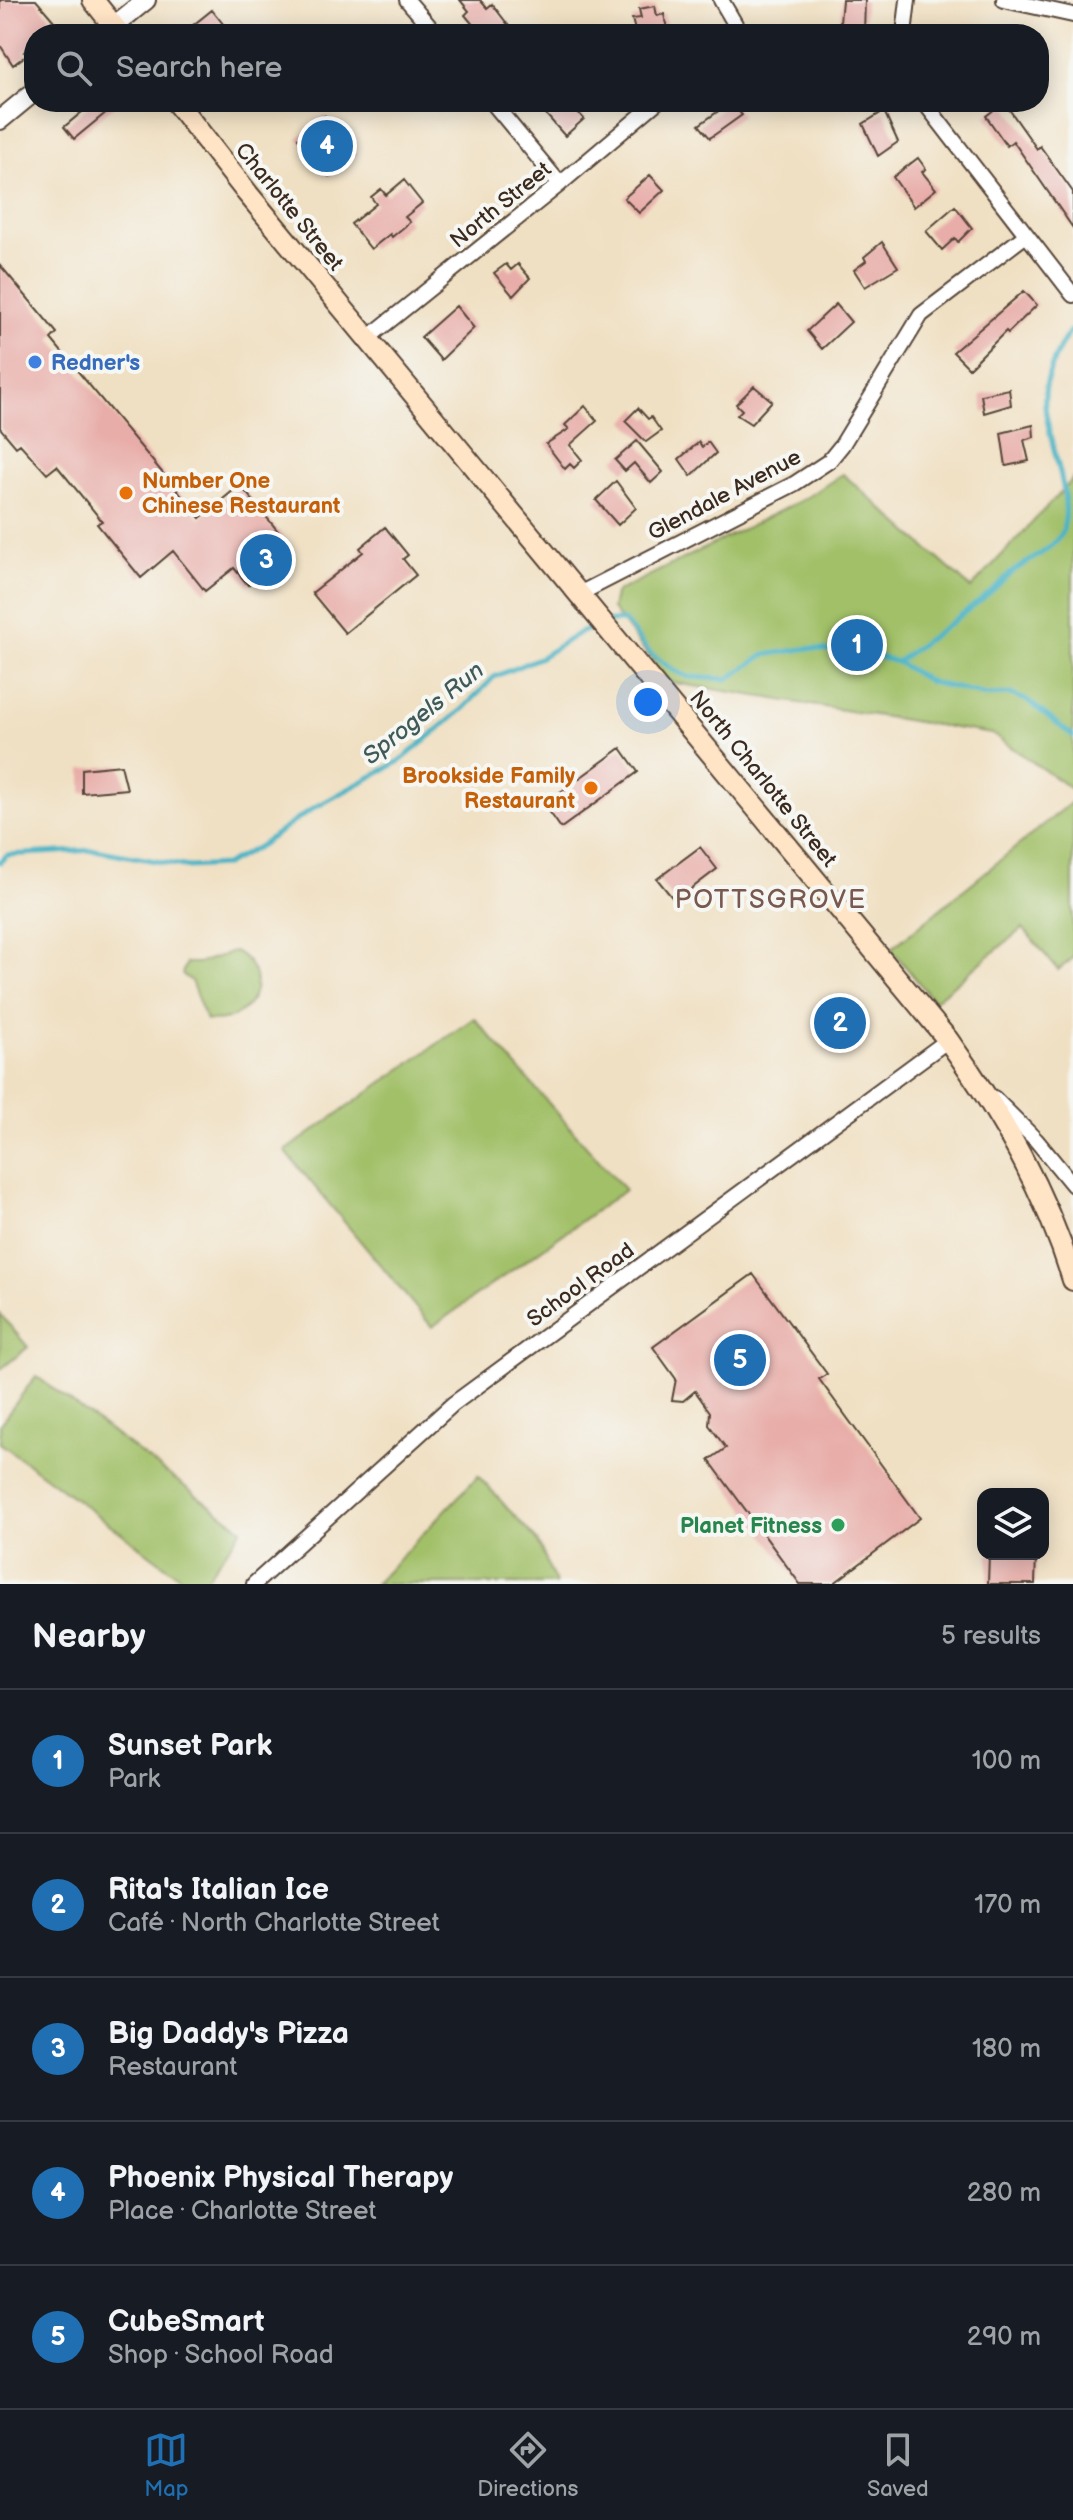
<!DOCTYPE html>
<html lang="en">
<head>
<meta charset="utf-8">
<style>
  body { margin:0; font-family:"Balsamiq Sans",sans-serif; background:#242831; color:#f1f3f6 }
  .controls { position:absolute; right:24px; bottom:24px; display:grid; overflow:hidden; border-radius:16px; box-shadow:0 4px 20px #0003 }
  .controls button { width:72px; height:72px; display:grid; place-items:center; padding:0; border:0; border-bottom:2px solid #363941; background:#171b24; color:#f1f3f6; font:40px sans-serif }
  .you { position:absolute; left:648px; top:702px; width:28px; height:28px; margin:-20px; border:6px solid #fff; border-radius:50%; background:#1a73e8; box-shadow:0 0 0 12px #1a73e833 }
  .badge { display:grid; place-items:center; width:52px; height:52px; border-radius:50%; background:#1f6fb2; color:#fff; font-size:26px; font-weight:700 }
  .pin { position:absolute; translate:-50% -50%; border:4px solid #fff; box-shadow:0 2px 8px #0006 }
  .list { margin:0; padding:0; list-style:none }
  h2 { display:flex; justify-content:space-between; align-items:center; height:104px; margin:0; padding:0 32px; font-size:34px }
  h2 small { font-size:26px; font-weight:400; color:#9ea1a6 }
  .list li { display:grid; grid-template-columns:52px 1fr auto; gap:24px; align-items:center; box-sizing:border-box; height:144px; padding:0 32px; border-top:2px solid #363941 }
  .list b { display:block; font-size:30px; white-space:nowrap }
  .list p { margin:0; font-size:26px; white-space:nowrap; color:#9ea1a6 }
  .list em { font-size:26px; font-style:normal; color:#9ea1a6 }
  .icon { flex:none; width:44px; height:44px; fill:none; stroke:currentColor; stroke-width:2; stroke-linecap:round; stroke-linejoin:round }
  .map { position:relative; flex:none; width:1073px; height:1584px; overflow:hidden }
  .search { position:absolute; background:#171b24; box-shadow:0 4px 20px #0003; left:24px; right:24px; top:24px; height:88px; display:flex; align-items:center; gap:20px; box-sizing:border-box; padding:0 28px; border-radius:32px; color:#9ea1a6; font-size:30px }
  .sheet { height:824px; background:#171b24 }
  nav { display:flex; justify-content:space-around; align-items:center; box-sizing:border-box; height:112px; border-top:2px solid #363941; background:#171b24; font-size:22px; color:#9ea1a6 }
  nav a { display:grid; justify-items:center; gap:4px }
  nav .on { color:#1f6fb2 }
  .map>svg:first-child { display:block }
  .green { fill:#a1c068; stroke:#6e7543; stroke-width:2 }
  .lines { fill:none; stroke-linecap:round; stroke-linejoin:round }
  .stream { stroke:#47b2c4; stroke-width:5 }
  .building { fill:#e8ada9 }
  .minor-casing { stroke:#564537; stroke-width:18 }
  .tertiary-casing { stroke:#564537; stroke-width:22 }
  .secondary-casing { stroke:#564537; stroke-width:24 }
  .minor { stroke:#fff; stroke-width:14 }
  .tertiary { stroke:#fff; stroke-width:18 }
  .secondary { stroke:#ffe4c6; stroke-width:20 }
  .shop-dot { fill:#3f7fe0; stroke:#f6f6f2; stroke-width:3 }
  .food-dot { fill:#e8710a; stroke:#f6f6f2; stroke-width:3 }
  .leisure-dot { fill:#2e9e5b; stroke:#f6f6f2; stroke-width:3 }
  .labels { text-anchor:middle; stroke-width:8; stroke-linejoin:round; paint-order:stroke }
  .street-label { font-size:22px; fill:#3b2a1e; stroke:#f6f6f2 }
  .shop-label { font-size:22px; font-weight:bold; fill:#366cbe; stroke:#f6f6f2; text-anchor:start }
  .food-label { font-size:22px; font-weight:bold; fill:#c56008; stroke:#f6f6f2; text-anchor:start }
  .leisure-label { font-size:22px; font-weight:bold; fill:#27864d; stroke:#f6f6f2; text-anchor:end }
  .water-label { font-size:24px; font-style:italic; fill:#3f5a58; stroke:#f6f6f2 }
  .quarter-label { font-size:26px; letter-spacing:2px; fill:#78584f; stroke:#f6f6f2 }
</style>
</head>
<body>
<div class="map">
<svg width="1073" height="1584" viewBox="0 0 1073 1584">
  <rect width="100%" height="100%" fill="#f6f6f2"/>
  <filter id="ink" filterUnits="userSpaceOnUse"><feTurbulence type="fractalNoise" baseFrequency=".0125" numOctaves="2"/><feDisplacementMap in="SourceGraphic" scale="16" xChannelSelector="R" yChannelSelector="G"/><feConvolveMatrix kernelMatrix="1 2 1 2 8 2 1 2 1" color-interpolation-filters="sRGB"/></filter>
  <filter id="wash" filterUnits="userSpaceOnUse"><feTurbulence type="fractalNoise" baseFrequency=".006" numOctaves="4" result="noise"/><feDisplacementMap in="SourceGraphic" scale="32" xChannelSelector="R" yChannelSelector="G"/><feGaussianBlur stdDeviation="1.8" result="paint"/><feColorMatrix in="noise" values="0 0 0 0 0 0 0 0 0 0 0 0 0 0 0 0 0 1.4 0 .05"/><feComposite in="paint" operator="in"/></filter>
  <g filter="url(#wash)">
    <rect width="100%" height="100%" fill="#f0e0c3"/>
    <path class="green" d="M843 474 971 588 1073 479V790L992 734 669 682 612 609 615 594 620 590 804 499Z
      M1073 801V958L1058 970 1023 928 934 1001 891 949Z
      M235 951C276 975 251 1027 206 1020L191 981 182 974 186 963H199Z
      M474 1018 625 1190 432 1327 285 1151Z
      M0 1314 28 1347 0 1370Z
      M36 1376 242 1529 202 1584H190L0 1443V1424Z
      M478 1476 537 1540 556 1584H375Z"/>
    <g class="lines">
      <path class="stream" d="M610 621H624L650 653 675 671 689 677 728 679 764 655 809 648 876 656 897 662 930 682 986 695 1011 694 1028 701 1073 736
        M897 662C927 639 960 618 989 593 996 588 1001 581 1007 576 1025 561 1053 552 1063 530 1073 492 1048 444 1045 405 1043 380 1056 351 1070 331H1073
        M0 862 7 855 95 850 189 867 225 865 258 847 312 809 400 761 463 709 494 677 541 657 579 633 597 626"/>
    </g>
    <g id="blocks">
      <path class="building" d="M0 0H36L60 28 53 34H34V43L24 52 28 54 13 65 0 45Z
        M460 0H480L487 8 492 4 515 34H490L485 28 479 32 465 15 469 11Z
        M842 0H865L864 34H839Z
        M655 6 657 16 664 14 668 34H636L632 19 641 18 639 9Z
        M212 10 231 34H182Z
        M94 102H119L74 139 64 127Z
        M535 102H569L584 119 565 136Z
        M731 102 742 115 710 138 699 125Z
        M1004 102 1037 149 1040 146 1073 192V228L1013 141 1007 146 986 116Z
        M884 111 898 142 878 156 863 124Z
        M325 116 356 154 329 176 298 138Z
        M918 158 926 169 922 172 936 189 914 207 893 177Z
        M650 175 664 190 639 213 624 198Z
        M404 180 422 203 405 217 410 222 392 237 390 234 371 249 351 224 376 204 371 197 381 189 386 195Z
        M955 206 972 228 958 242 955 238 942 250 926 231Z
        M882 242 898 267 865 287 854 270 866 261 864 257Z
        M506 264 511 270 518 264 530 278 513 296 494 273Z
        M0 265 57 333 51 339 200 518 240 485 292 548 248 585 234 568 205 591 173 551 141 578 97 524 102 521 57 466 47 474 20 444 16 447 0 428Z
        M1024 291 1037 305 1008 333 1006 331 969 368 953 352Z
        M836 304 851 322 822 349 807 331Z
        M456 306 474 328 441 360 421 337Z
        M754 386 772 401 751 424 737 415 742 410 736 404Z
        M1009 389 1011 405 984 413 981 395Z
        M585 406 597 421 570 445 582 460 574 468 570 464 565 469 546 444 569 429 565 425Z
        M638 408 648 419 651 417 661 431 646 442 625 421Z
        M1033 425 1034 437 1024 440 1029 461 1006 466 1001 433Z
        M637 441 663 472 651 483 634 463 625 471 615 460Z
        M699 442 702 447 708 442 716 453 691 476 679 459Z
        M616 481 636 508 618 525 596 500Z
        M385 527 408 555 403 559 416 575 345 633 312 593 363 552 360 548Z
        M621 748 638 772 561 828 544 804Z
        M121 765 127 789 82 793V769Z
        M700 847 717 869 675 901 657 879Z
        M848 1003 861 1018 832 1043 819 1028Z
        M753 1274 827 1374 819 1379 920 1518 833 1584H800L709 1460 726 1448 709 1425 710 1412 695 1391 683 1401 672 1400 676 1379 653 1347Z
        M989 1554H1036L1035 1584H988Z"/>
    </g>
  </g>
  <g filter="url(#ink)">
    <use href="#blocks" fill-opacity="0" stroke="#564537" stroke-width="2"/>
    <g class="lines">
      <g class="minor-casing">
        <path id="minor" d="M407 0 436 34
          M721 0 735 24 733 34
          M1004 0 1073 15
          M904 34 908 0
          M492 102 560 184
          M924 102 1073 295
          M368 338 560 184 657 102
          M581 593 794 484 829 461 842 445 921 315 1026 235
          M994 1098 1036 1140 1073 1185
          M254 1584 453 1404 948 1040"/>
      </g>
      <g class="tertiary-casing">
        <path id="tertiary" d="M104 34 146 0
          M0 120 34 92"/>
      </g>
      <g class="secondary-casing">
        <path id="secondary" d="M93 0 120 34
          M176 102 248 194 948 1040C1001 1114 1046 1192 1073 1280"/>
      </g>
      <use href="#minor" class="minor"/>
      <use href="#tertiary" class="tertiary"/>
      <use href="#secondary" class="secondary"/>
    </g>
  </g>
  <circle class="shop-dot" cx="35" cy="362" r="8"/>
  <g class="food-dot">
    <circle cx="126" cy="493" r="8"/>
    <circle cx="591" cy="788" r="8"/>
  </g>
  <circle class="leisure-dot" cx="838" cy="1525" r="8"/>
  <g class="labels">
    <g class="street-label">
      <text transform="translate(500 204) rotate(-39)" y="8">North Street</text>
      <text transform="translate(290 206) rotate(51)" y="8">Charlotte Street</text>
      <text transform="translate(724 494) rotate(-28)" y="8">Glendale Avenue</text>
      <text transform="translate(764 778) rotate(51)" y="8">North Charlotte Street</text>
      <text transform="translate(580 1284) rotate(-36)" y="8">School Road</text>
    </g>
    <g class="shop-label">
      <text x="51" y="370">Redner's</text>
    </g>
    <g class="food-label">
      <text x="142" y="488">Number One<tspan x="142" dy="25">Chinese Restaurant</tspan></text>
      <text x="575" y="783" text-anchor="end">Brookside Family<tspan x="575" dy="25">Restaurant</tspan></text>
    </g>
    <g class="leisure-label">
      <text x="822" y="1533">Planet Fitness</text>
    </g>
    <g class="water-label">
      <text transform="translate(423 713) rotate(-39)" y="8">Sprogels Run</text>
    </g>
    <g class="quarter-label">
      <text x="771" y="908">POTTSGROVE</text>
    </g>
  </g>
</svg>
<div class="controls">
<button><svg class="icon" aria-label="layers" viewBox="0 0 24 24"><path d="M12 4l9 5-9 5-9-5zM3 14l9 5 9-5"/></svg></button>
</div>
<div class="you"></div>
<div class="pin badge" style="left:857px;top:645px">1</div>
<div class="pin badge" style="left:840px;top:1023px">2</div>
<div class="pin badge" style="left:266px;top:560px">3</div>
<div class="pin badge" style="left:327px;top:146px">4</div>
<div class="pin badge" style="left:740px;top:1360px">5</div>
<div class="search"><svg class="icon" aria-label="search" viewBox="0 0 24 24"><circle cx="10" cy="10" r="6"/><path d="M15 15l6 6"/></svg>Search here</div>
</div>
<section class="sheet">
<h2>Nearby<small>5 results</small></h2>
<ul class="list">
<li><span class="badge">1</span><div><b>Sunset Park</b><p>Park</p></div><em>100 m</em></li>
<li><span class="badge">2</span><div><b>Rita's Italian Ice</b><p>Café · North Charlotte Street</p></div><em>170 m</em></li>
<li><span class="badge">3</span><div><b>Big Daddy's Pizza</b><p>Restaurant</p></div><em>180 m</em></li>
<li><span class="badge">4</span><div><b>Phoenix Physical Therapy</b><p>Place · Charlotte Street</p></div><em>280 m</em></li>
<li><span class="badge">5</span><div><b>CubeSmart</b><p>Shop · School Road</p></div><em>290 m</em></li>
</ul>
</section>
<nav>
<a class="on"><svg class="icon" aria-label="map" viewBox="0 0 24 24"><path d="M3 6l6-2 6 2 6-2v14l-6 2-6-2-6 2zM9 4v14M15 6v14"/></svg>Map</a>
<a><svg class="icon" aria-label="directions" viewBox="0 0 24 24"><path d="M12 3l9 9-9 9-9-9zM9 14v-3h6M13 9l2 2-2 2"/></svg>Directions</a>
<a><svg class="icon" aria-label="saved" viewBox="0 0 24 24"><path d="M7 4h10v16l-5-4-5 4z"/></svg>Saved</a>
</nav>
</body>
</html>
